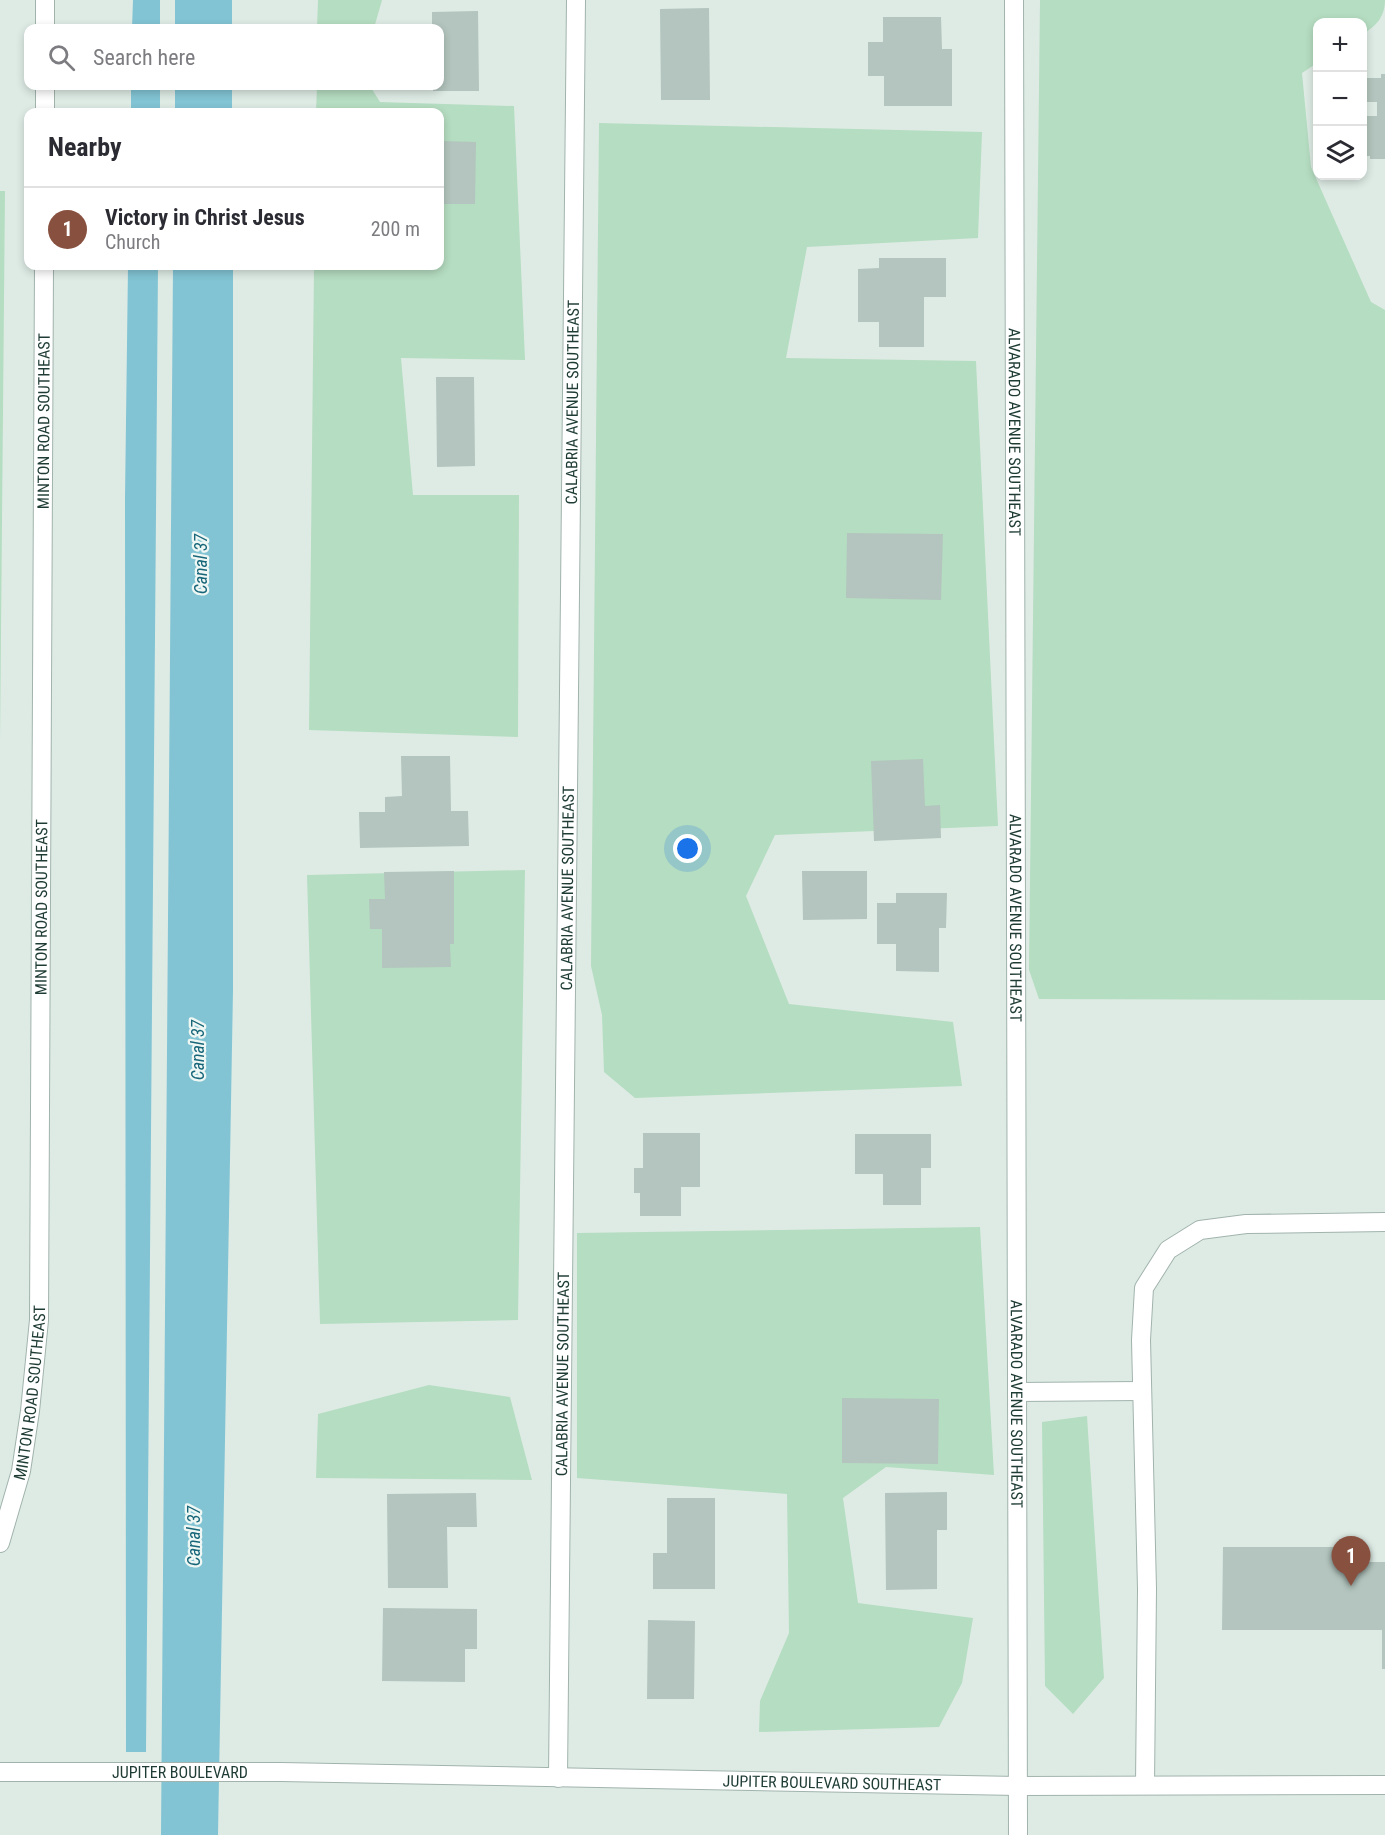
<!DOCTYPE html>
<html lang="en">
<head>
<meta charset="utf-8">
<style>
  body { margin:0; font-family:"Roboto Condensed",sans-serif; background:#f7f7f7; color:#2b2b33 }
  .controls { position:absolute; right:18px; top:18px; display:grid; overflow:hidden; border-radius:12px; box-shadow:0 3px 9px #0003 }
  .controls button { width:54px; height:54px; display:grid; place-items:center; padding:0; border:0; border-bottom:2px solid #e1e1e2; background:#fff; color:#2b2b33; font:30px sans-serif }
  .you { position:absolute; left:688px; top:849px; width:21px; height:21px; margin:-15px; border:4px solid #fff; border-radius:50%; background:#1a73e8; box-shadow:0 0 0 9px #1a73e833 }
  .badge { display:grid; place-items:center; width:39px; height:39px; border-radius:50%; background:#88503f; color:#fff; font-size:20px; font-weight:700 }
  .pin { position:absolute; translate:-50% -50px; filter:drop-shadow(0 2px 3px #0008) }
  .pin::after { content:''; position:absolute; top:32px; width:21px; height:18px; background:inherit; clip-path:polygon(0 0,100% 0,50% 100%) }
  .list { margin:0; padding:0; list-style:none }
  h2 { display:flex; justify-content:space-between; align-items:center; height:78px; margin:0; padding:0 24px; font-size:26px }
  h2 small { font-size:20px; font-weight:400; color:#7c7c81 }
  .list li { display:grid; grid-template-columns:39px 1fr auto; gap:18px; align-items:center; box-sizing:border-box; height:84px; padding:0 24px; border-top:2px solid #e1e1e2 }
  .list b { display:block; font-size:22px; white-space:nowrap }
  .list p { margin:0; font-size:20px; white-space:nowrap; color:#7c7c81 }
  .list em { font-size:20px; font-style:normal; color:#7c7c81 }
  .icon { flex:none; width:33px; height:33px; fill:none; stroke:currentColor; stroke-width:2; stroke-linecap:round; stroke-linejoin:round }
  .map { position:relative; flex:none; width:1385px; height:1835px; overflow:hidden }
  .search { position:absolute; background:#fff; box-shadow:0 3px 9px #0003; left:24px; top:24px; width:420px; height:66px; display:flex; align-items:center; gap:15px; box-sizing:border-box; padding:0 21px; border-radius:12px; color:#7c7c81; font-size:22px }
  .panel { position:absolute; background:#fff; box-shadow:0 3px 9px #0003; left:24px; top:108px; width:420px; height:162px; border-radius:12px }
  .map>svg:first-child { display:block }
  .green { fill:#b5ddc1 }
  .water { fill:#82c4d4 }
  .building { fill:#b3c5be }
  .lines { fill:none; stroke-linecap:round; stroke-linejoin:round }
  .minor-casing { stroke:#a1b3ac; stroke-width:20 }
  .minor { stroke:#fff; stroke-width:18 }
  .labels { text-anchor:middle; stroke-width:4.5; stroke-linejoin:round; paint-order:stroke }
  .street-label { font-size:16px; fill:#1e3b34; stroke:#eef7f3 }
  .water-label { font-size:18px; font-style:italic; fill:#166579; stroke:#eef7f3 }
</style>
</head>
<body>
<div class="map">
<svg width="1385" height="1835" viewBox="0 0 1385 1835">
  <rect width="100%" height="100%" fill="#deebe5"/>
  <path class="green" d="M318 0H382L374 28H317Z
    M1040 0H1385C1385 17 1376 26 1363 34L1362 22H1318L1317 63 1302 73 1311 167 1371 302 1385 310V1000L1039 999 1029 970Z
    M317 86H370L380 102 514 106 525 360 401 358 413 495H519L518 737 309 730 314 266H440V112H316Z
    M599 123 982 132 978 238 807 247 786 358 976 361 998 826 775 835 746 896 789 1004 953 1022 962 1086 635 1098 604 1072 602 1015 591 966Z
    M0 191H5L0 743Z
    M525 870 518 1320 320 1324 307 875Z
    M980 1227 994 1475 886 1467 843 1498 858 1603 973 1618 962 1683 939 1727 759 1732 760 1701 789 1633 787 1494 577 1478V1233Z
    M429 1385 510 1397 532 1480 316 1478 318 1414Z
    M1087 1416 1104 1678 1073 1714 1045 1686 1042 1422Z"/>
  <path class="water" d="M133 0H160V28H132Z
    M175 0H232V28H175Z
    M131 86H160V112H131Z
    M175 86H232V112H175Z
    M128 266H158L146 1752H126L125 498Z
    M173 266H233V990L218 1835H161Z"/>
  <path class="building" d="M709 8 710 100H661L660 9Z
    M478 11 479 91H433V86H440V28H432V12Z
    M883 17H941L942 49H952V106H884V76H868V42H883Z
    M1381 74H1385V159H1370V156H1362V116H1377V102H1365V78H1381Z
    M440 141 476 142 475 204H440Z
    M879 258H946V297H924V347H879V322H858V269L879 268Z
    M436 377H474L475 466 437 467Z
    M847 533 943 534 941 600 846 598Z
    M401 756H450L451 811H468L469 846 360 848 359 812H385V797L402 796Z
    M923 759 925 806 940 805 941 838 874 841 871 761Z
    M454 871V944H450L451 967 382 968V929H370L369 899H385L384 872Z
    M802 871H867V919L803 920Z
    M896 893H947L946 928H939V972L896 971V944H877V903H896Z
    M643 1133H700V1187H681V1216H640V1193H634V1168H643Z
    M855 1134H931V1168H921V1205H883V1174H855Z
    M842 1398 939 1399 938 1464 842 1463Z
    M947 1492V1530H937V1589L886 1590 885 1493Z
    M476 1493 477 1527H447L448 1588H388L387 1494Z
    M667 1498H715V1589H653V1553H667Z
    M1223 1547H1351V1562H1385V1669H1382V1630H1222Z
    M383 1608 477 1609V1649H465V1682L382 1681Z
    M648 1620 695 1621 694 1699H647Z"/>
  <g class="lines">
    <g class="minor-casing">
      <g id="minor">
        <path id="s1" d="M1014 0 1018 1835"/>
        <path d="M45 28V0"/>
        <path d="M45 112V86"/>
        <path d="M1017 1392 1142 1391"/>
        <path id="s2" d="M0 1543 21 1471 30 1411 39 1320 44 266"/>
        <path id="s3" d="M0 1772H281L1018 1786 1385 1785"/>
        <path id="s4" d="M558 1778 576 0"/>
        <path d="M1145 1785 1147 1589 1141 1340 1144 1288 1168 1250 1200 1230 1246 1224 1385 1222"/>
      </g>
    </g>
    <use href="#minor" class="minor"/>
  </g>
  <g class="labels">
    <g class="street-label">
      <text dy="6" stroke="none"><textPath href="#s4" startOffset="1376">CALABRIA AVENUE SOUTHEAST</textPath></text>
      <text dy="6" stroke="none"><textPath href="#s2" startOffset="1126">MINTON ROAD SOUTHEAST</textPath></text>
      <text dy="6" stroke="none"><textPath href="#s1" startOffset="432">ALVARADO AVENUE SOUTHEAST</textPath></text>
      <text dy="6" stroke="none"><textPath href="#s4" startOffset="890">CALABRIA AVENUE SOUTHEAST</textPath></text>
      <text dy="6" stroke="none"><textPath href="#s2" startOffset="640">MINTON ROAD SOUTHEAST</textPath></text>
      <text dy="6" stroke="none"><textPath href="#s1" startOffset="918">ALVARADO AVENUE SOUTHEAST</textPath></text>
      <text dy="6" stroke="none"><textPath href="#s4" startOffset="404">CALABRIA AVENUE SOUTHEAST</textPath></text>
      <text dy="6" stroke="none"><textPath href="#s2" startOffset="154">MINTON ROAD SOUTHEAST</textPath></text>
      <text dy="6" stroke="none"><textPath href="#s1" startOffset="1404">ALVARADO AVENUE SOUTHEAST</textPath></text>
      <text dy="6" stroke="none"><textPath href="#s3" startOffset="180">JUPITER BOULEVARD</textPath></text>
      <text dy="6" stroke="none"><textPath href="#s3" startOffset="832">JUPITER BOULEVARD SOUTHEAST</textPath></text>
    </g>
    <g class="water-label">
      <text transform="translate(201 564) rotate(-90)" y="6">Canal 37</text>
      <text transform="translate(198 1050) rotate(-90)" y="6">Canal 37</text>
      <text transform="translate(194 1536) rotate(-90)" y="6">Canal 37</text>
    </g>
  </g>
</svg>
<div class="controls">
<button>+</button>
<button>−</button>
<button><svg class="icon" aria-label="layers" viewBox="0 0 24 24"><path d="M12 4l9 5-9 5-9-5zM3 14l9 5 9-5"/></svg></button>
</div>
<div class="you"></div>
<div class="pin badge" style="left:1351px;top:1586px">1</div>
<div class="search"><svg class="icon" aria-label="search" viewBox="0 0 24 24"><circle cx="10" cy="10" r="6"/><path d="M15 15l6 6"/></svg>Search here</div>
<section class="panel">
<h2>Nearby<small></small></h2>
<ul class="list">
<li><span class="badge">1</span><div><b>Victory in Christ Jesus</b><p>Church</p></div><em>200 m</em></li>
</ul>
</section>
</div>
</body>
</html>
